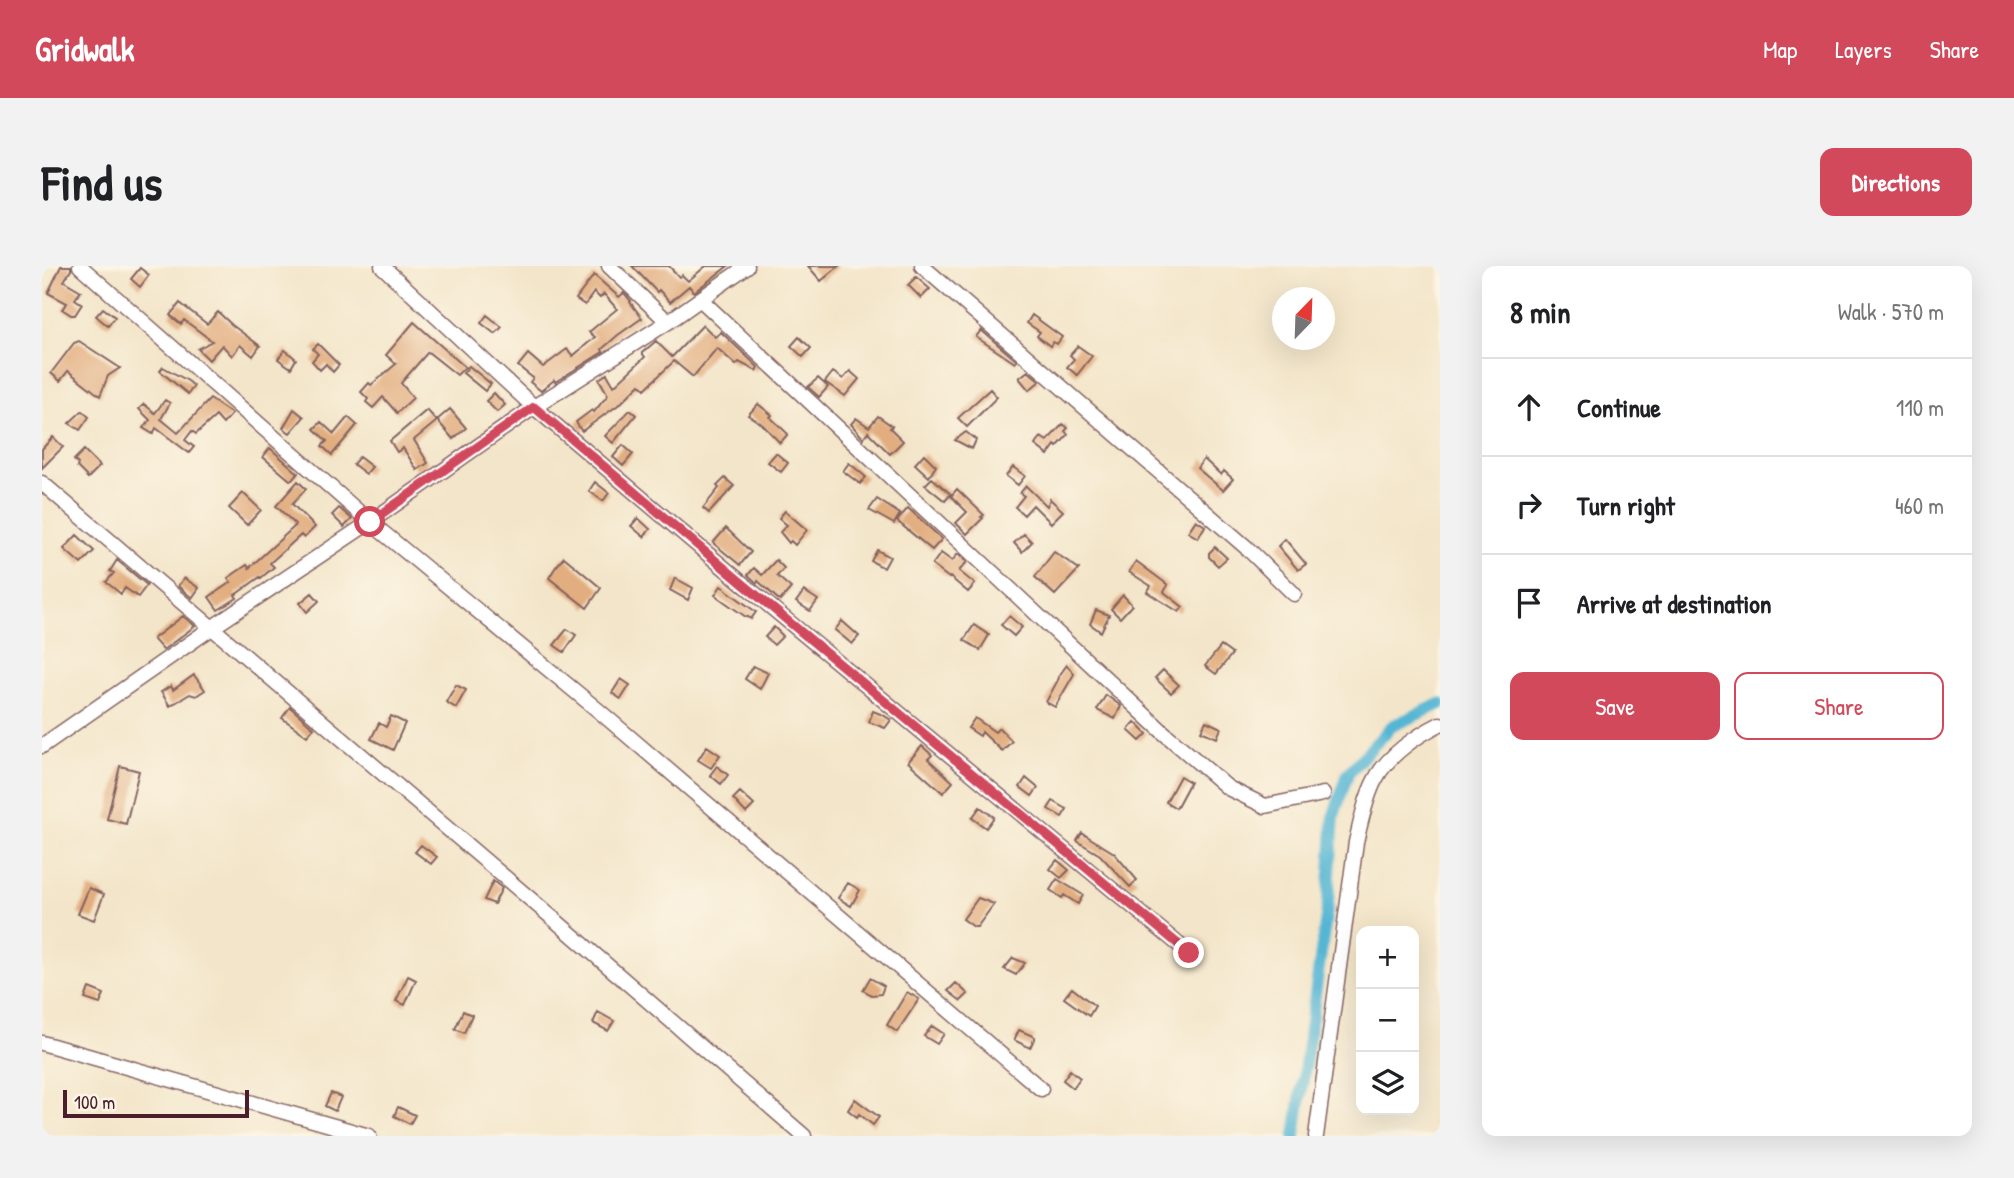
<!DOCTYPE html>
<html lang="en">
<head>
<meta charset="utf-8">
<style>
  body { margin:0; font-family:"Patrick Hand",sans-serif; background:#f2f2f2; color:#202124 }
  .controls { position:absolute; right:21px; bottom:21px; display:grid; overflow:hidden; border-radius:14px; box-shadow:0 7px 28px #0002 }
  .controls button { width:63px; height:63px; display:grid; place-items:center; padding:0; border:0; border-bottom:2px solid #e0e0e0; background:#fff; color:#202124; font:35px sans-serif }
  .compass { position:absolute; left:1230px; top:21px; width:63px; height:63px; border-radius:50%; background:#fff; box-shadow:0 7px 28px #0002; rotate:23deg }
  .scale { position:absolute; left:21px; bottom:18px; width:186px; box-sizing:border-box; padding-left:7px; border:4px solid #4a1f2b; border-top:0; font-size:19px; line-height:24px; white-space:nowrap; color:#4a1f2b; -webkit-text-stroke:5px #fcf5e5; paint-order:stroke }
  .stop { position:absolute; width:21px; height:21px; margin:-16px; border:5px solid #d1495b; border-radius:50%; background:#fff }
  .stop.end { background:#d1495b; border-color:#fff; box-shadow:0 2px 7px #0008 }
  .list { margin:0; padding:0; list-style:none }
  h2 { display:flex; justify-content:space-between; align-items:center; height:91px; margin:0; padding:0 28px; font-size:30px }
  h2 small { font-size:23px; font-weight:400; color:#757577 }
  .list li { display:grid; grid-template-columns:46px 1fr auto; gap:21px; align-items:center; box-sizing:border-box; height:98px; padding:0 28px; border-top:2px solid #e0e0e0 }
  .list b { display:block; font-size:26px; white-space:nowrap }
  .list em { font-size:23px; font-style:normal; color:#757577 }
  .actions { display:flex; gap:14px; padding:21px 28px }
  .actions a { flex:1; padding:16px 0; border:2px solid #d1495b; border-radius:14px; text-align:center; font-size:24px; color:#d1495b }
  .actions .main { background:#d1495b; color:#fff }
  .icon { flex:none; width:38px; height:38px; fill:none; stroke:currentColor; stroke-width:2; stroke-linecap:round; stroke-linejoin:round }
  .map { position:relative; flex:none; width:1398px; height:870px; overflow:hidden; border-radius:14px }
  header { display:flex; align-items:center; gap:42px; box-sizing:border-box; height:98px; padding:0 35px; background:#d1495b; color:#fff }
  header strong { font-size:33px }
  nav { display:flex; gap:38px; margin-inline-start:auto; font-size:24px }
  .intro { display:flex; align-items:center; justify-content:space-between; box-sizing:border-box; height:168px; padding:0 42px }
  h1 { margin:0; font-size:49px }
  .button { padding:18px 32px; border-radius:14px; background:#d1495b; color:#fff; font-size:24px; font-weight:700 }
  main { display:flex; gap:42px; padding:0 42px }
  aside { flex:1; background:#fff; border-radius:14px; box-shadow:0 7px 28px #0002 }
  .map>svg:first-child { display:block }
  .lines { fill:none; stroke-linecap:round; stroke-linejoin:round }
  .canal { stroke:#55b6d4; stroke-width:12 }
  .building { fill:#e2ad7f }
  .minor-casing { stroke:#856462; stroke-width:17 }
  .minor { stroke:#fff; stroke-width:14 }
  .route { stroke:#d1495b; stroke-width:9 }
</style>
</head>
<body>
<header>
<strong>Gridwalk</strong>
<nav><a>Map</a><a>Layers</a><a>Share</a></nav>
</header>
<div class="intro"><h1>Find us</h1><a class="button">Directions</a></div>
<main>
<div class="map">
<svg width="1398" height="870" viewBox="0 0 1398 870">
  <rect width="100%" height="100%" fill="#fcf5e5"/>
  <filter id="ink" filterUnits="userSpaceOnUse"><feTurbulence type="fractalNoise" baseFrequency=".0143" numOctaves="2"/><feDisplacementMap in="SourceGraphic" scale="14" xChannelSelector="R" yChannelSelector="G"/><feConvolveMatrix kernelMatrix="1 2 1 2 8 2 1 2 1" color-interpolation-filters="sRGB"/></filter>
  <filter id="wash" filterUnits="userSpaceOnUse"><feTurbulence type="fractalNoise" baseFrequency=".00686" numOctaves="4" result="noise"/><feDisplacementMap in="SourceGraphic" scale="28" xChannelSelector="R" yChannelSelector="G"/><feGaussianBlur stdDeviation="1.57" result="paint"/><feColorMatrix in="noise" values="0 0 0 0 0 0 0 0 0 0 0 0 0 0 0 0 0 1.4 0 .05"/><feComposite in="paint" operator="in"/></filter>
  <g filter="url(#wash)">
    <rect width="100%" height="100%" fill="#f3e5c9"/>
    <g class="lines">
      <path class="canal" d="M1253 870 1286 637 1292 549 1306 507 1350 460 1398 438"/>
    </g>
    <g id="blocks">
      <path class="building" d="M19 0H29V4L22 15 39 25 33 33 40 38 33 49H29L20 43 25 37 6 27Z
        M590 0H627L637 11 640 9 646 15 664 0H686L652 26 647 20 628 36 617 24 615 26Z
        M766 0H797L779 15Z
        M98 2 107 9 98 21 89 13Z
        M552 9 577 31 582 27 589 35 588 36 600 52 576 69 560 83 561 86 513 116 512 114 499 125 488 116 491 112 476 100 486 88 501 101 525 83 531 90 553 71 547 66 575 43 562 28 558 32 552 26 543 39 534 33Z
        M874 11 888 23 879 32 866 19Z
        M138 37 165 58 176 46 190 59 218 80 211 90 198 79 190 90 180 79 167 94 156 83 170 75 142 54 139 58 128 49Z
        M61 42 73 51 66 60 54 50Z
        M445 49 460 61 453 68 439 57Z
        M990 49 1020 71 1015 78 1011 76 1008 80 995 70 998 66 985 57Z
        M372 56 423 101 415 109 386 86 359 117 371 132 355 147 341 131 331 142 324 136 326 133 319 126 327 117 329 119 354 98 344 89Z
        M661 59 673 71 679 66 716 101 714 105 697 96 694 99 675 82 651 111 632 95 603 123 598 118 579 137 540 165 538 163 534 156 550 144 552 146 566 129 557 113 565 108 572 120 603 91 600 87 614 75 630 91Z
        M939 64 975 95 973 97 934 71Z
        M757 71 769 82 761 91 749 80Z
        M37 75 78 102 66 110 58 130 26 105 18 115 9 107 32 77Z
        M276 78 297 99 291 106 284 98 278 104 270 95 276 88 271 83Z
        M1036 80 1050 90 1035 109 1025 101 1032 93 1028 89Z
        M243 84 254 93 249 102 236 93Z
        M427 100 449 118 443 125 421 107Z
        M121 101 146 115 152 120 146 128 118 105Z
        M808 105 817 113 803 130 783 116 791 106 801 113Z
        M986 105 998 115 987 124 977 112Z
        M776 112 786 121 777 131 766 121Z
        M948 123 955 131 925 161 916 152Z
        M452 127 463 139 455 146 444 135Z
        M168 133 190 148 181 158 174 150 154 168 150 165 143 174 152 181 147 187 114 162 111 168 101 162 108 154 97 143 102 138 113 147 123 134 128 137 119 153 136 167Z
        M716 138 730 149 728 151 746 168 738 177 720 158 706 149Z
        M252 143 262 151 248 167 241 162Z
        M408 143 424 162 411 173 395 154Z
        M385 144 395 155 372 174 386 197 375 204 361 182 355 186 348 175Z
        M588 144 594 149 571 177 563 170Z
        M40 145 47 151 38 164 27 157Z
        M836 150 850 160 848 162 861 175 848 188 826 166 821 172 809 158 814 152 827 161Z
        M306 151 315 159 290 189 280 180 285 175 272 163 279 156 292 168Z
        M1021 158 1026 162 1023 165 1026 169 1015 181 1013 179 1006 189 993 179 999 171 1005 175Z
        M924 166 934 174 930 183 913 174Z
        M11 171 21 181 0 202V183Z
        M581 179 591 188 581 200 571 191Z
        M228 182 256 207 250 214H248L221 191Z
        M42 184 58 200 46 212 35 201 36 198 32 194Z
        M734 187 746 197 739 206 726 196Z
        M882 188 894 200 887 211 873 198Z
        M317 191 330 201 324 208 311 198Z
        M1162 193 1179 209 1182 205 1191 213 1181 224 1155 202Z
        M807 197 824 211 818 218 801 205Z
        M971 201 983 210 976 219 964 210Z
        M683 212 692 220 667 247 661 242 677 222 675 220Z
        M890 212 909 228 903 235 883 219Z
        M256 215 264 223 250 238 273 261 262 272 259 269 228 297 232 301 219 312 218 311 193 329 195 332 176 344 167 331 189 316 186 312 205 299 207 302 252 261 253 258 234 240Z
        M553 216 567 227 561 235 547 225Z
        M984 220 1005 240 1008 233 1021 245 1009 257 991 239 982 249 973 241 982 230 978 227Z
        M915 223 942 249 939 251 941 252 925 268 914 257 925 246 909 230Z
        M201 227 219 244 205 259 187 242Z
        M835 233 858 248 852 258 827 244Z
        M297 242 310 253 302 261 290 249Z
        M866 242 900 273 890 284 855 255Z
        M743 245 765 264 753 279 749 275 747 277 738 266 745 259 737 252Z
        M596 252 608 263 602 271 589 260Z
        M1154 254 1163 260 1156 272 1146 266Z
        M684 262 709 286 698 299 671 277Z
        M982 268 990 276 980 286 972 277Z
        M35 269 52 285 39 298 22 283Z
        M1243 273 1264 298 1256 304 1236 280Z
        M1173 281 1185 292 1176 300 1167 291V287Z
        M835 284 848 291 842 302 829 295Z
        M1012 286 1037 303 1013 329 993 311Z
        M899 287 910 295 916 288 925 296 917 305 933 318 926 326 908 311 907 312 890 299Z
        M522 291 559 322 545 342 507 312 513 302Z
        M75 294 105 319 96 331 83 322 79 328 64 316 72 307 68 305Z
        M734 294 742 302 735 310 749 322 738 335 716 315 715 317 706 309 712 302 720 309Z
        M1094 295 1126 319 1122 326 1141 341 1137 346 1105 326 1109 320 1087 306Z
        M142 312 157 322 150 332 136 320Z
        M633 312 651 322 646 334 628 324Z
        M679 320 714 346 709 353 705 350 704 351 673 329Z
        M762 325 776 334 768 345 754 336Z
        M270 327 277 335 265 346 258 337Z
        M1081 329 1090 339 1078 352 1069 343Z
        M1054 344 1067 349 1059 366 1048 358Z
        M141 350 153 360 121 384 111 373Z
        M967 350 980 361 972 370 959 359Z
        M800 355 817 370 810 378 793 364Z
        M932 359 947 369 938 384 922 374Z
        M732 361 741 370 732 379 723 371Z
        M525 363 534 369 522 386 512 379Z
        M1179 380 1190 388 1174 408 1163 400Z
        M1025 399 1032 408 1013 441 1004 436 1017 412 1016 411Z
        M711 400 726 407 718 423 703 413Z
        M1121 404 1137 419 1129 427 1113 412Z
        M152 409 163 424 154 430 148 428 128 440 119 426 129 420 131 424Z
        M579 413 588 419 579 433 570 427Z
        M414 419 424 424 414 442 404 436Z
        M1064 429 1079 440 1073 453 1055 444Z
        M248 441 272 462 265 470 240 452Z
        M831 445 841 449 849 454 843 462 827 456Z
        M349 450 363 457 351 484 329 473 337 457 344 461Z
        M933 452 953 466 957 462 970 475 960 485 940 466 938 470 926 462Z
        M1164 455 1179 462 1175 472 1159 465Z
        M1093 456 1105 468 1098 475 1086 464Z
        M665 480 678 489 669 502 656 494Z
        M880 480 890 489 886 493 911 516 901 527 866 496Z
        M78 500 97 505 84 558 65 553Z
        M675 500 686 509 679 518 668 509Z
        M1138 510 1148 516 1134 542 1124 536Z
        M984 512 996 522 990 530 978 521Z
        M698 526 712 539 704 547 691 533Z
        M1011 535 1025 543 1020 551 1006 543Z
        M938 541 952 551 944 562 930 552Z
        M1040 567 1072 587 1095 614 1088 621 1058 589 1035 575Z
        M379 579 395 591 389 598 373 586Z
        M1015 594 1027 604 1019 612 1008 603Z
        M1015 613 1041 629 1036 638 1022 629 1020 632 1008 624Z
        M451 615 460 622 452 638 442 634Z
        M806 617 818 624 809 640 796 632Z
        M47 622 62 628 52 654 36 648Z
        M936 632 952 638 935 661H932L921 653Z
        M971 692 983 697 974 709 962 703Z
        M366 710 374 714 363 739 354 735Z
        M828 712 842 720 839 728 830 729 821 724Z
        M914 717 926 728 919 735 906 725Z
        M47 722 62 728 58 738 43 733Z
        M1030 722 1053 740 1047 750 1022 732Z
        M865 726 877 733 855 766 845 759Z
        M421 745 430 749 422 767 413 763Z
        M556 746 572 755 566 765 551 757Z
        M890 760 902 768 895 778 882 770Z
        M977 764 993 771 988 782 972 774Z
        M1028 804 1038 812 1031 822 1021 814Z
        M289 827 299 831 293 845 283 840Z
        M813 833 837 851 831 859 817 848 815 851 806 844Z
        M356 841 373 849 368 858 352 850Z"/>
    </g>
  </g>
  <g filter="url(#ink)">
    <use href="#blocks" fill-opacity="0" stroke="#856462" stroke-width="2"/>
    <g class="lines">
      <g class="minor-casing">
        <path id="minor" d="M38 0 328 256 557 445 999 823
          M340 0 492 141 700 317 1147 687
          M567 0 626 56
          M880 0 1205 282 1252 328
          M658 33 1121 466 1186 522 1223 540 1281 528
          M0 217 514 655 762 870
          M0 480 171 361 328 256 492 141 626 56 705 0
          M0 777 327 870
          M1274 870 1314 576C1319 556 1323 533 1333 514 1345 490 1374 470 1398 458"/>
      </g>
      <use href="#minor" class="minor"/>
    </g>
  </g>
  <g class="lines" filter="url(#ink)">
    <path class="route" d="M328 256 492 141 700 317 1147 687"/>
  </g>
</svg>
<div class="controls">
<button>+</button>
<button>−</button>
<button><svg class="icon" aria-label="layers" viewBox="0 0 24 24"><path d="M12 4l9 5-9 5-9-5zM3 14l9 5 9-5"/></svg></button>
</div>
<svg class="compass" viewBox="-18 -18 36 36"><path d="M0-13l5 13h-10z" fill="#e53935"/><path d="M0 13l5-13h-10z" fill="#757577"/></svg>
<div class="scale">100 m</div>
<div class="stop" style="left:328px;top:256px"></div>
<div class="stop end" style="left:1147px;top:687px"></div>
</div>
<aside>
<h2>8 min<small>Walk · 570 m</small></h2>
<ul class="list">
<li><svg class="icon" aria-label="ahead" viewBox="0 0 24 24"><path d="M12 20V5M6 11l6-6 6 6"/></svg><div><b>Continue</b></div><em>110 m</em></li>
<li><svg class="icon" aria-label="right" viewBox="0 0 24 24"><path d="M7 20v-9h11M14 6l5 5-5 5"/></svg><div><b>Turn right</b></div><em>460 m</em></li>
<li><svg class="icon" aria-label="arrive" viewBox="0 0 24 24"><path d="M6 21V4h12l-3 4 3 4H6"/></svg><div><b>Arrive at destination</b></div></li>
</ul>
<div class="actions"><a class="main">Save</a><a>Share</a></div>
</aside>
</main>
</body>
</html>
